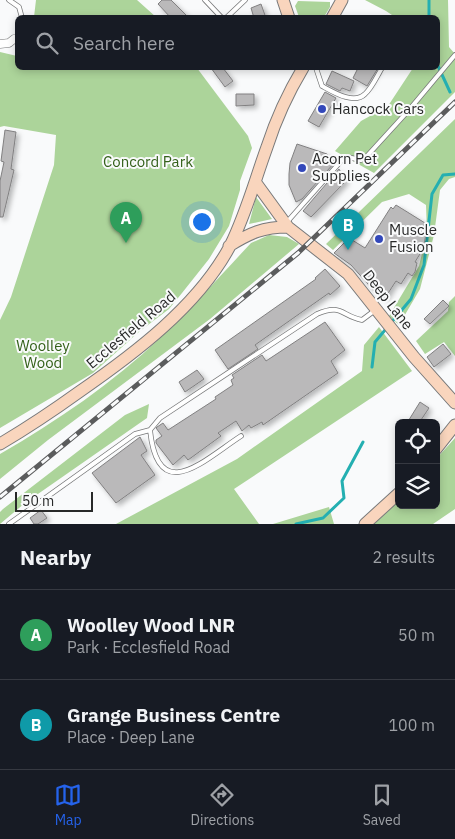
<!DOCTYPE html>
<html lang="en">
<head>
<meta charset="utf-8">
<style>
  body { margin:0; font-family:"IBM Plex Sans",sans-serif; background:#20242c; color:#f1f3f6 }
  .controls { position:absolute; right:15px; bottom:15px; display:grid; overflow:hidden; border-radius:8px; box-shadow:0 2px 8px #0003 }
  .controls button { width:45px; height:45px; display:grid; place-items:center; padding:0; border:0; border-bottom:1px solid #363941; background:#171b24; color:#f1f3f6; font:25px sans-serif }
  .scale { position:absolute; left:15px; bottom:12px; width:78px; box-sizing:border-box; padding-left:5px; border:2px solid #282929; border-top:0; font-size:14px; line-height:18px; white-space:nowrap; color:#282929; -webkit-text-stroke:4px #f9fafb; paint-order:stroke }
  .you { position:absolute; left:201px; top:221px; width:18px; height:18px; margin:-12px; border:4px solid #fff; border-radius:50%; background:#1a73e8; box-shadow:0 0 0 8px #1a73e833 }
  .badge { display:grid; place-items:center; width:32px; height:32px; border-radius:50%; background:#2563eb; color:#fff; font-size:16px; font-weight:700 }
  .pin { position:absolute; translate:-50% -41px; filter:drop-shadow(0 1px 2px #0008) }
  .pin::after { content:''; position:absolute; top:26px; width:18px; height:15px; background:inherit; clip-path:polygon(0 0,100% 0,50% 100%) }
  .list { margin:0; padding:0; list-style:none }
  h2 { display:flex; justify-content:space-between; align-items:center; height:65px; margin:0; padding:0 20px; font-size:21px }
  h2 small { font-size:16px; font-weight:400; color:#9ea1a6 }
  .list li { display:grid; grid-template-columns:32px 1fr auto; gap:15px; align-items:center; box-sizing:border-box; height:90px; padding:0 20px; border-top:1px solid #363941 }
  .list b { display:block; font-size:19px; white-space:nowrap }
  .list p { margin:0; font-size:16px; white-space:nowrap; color:#9ea1a6 }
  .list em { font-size:16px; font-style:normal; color:#9ea1a6 }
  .icon { flex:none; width:28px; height:28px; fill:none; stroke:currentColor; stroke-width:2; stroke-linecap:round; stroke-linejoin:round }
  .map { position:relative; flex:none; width:455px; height:524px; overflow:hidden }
  .search { position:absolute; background:#171b24; box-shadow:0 2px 8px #0003; left:15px; right:15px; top:15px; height:55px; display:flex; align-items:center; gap:12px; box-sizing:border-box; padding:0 18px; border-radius:8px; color:#9ea1a6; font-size:19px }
  .sheet { height:245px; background:#171b24 }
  nav { display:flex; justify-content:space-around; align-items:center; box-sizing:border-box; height:70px; border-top:1px solid #363941; background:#171b24; font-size:14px; color:#9ea1a6 }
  nav a { display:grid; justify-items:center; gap:2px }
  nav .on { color:#2563eb }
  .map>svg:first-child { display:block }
  .green { fill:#acd49a }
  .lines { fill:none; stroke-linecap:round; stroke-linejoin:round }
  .stream { stroke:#24afb1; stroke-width:3 }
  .building { fill:#bab9ba; stroke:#818081; filter:url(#shadow) }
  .lane-casing { stroke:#78797a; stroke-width:5.5 }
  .street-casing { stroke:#78797a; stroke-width:9 }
  .secondary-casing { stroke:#78797a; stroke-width:13 }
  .lane { stroke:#fff; stroke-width:4 }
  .street { stroke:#fff; stroke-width:8 }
  .secondary { stroke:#f9d5bd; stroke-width:11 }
  .rail-casing { stroke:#5b5c5d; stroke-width:5 }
  .rail { stroke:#f9fafb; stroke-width:3; stroke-dasharray:9; stroke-linecap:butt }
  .poi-dot { fill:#3348ba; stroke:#f9fafb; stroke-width:2 }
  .labels { text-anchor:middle; stroke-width:4; stroke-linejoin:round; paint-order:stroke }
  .poi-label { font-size:15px; fill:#282929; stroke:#f9fafb; text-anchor:start }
  .park-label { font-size:15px; fill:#34611a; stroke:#f9fafb }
  .street-label { font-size:15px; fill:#282929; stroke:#f9fafb }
</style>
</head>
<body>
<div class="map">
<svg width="455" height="524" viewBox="0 0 455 524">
  <defs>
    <filter id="shadow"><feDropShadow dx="3" dy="3" stdDeviation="2.5" flood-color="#0004"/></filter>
  </defs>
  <rect width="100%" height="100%" fill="#f9fafb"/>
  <path class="green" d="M36 0H137L156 17H34Z
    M365 0H448L449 47 455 54V92L374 173 335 151 361 121 388 106 413 68H438V18L395 17 386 11Z
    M298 1 330 2V7L324 17H299L295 6Z
    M0 52 17 56 18 68H197L248 136 252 148 240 181V190L229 226 209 259 182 293 169 309 140 331 93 373 0 428V320L11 297 54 165 56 135 4 126 0 127Z
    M455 119V177L449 179 440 190 434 235 420 289 399 325 389 316 419 266 427 233 426 205 409 194 382 202 333 250 326 244Z
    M256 197 272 219 249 224Z
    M269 235 287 237 299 244 210 319 48 440 0 479V454C57 421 113 383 161 337 192 308 221 275 251 243Z
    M455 296V356L444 342 425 354 416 341 448 311 449 302Z
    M379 327 412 371 234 489 259 524H116L237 459 362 371 364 345Z
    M149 404 147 418 25 503 0 524V512L3 509 125 415Z
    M455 438V509L433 524H374L399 501V505H436V459Z
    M329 507 334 524H273Z"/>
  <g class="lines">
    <path class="stream" d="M429 0V18
      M438 66 450 92
      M372 367 375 342 411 299 424 265 432 194 443 175 455 174
      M296 524 323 518 344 498 342 481 363 442"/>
  </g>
  <path class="building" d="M162 0H171L189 18H171L158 4Z
    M261 4 266 18H254L251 8Z
    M211 68H223L233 81 225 87Z
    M358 68H378L367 86 353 78Z
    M332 71 354 81 350 91 342 88 340 91 326 84Z
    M325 92 336 98 319 127 308 121Z
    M236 94H254V105L236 106Z
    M5 130 16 132 11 169 14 170 3 217H0V181L4 162 1 161Z
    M297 144 327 154 335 162 302 199 296 202 289 185V174L290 163Z
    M339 169 346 181 311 217 303 211Z
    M396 205 425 223 422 228 426 234 423 249 415 262 417 263 415 272 412 276 408 273 401 284 396 281 385 298 375 292 351 265 334 253 349 238 365 248 391 207 393 209Z
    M325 269 340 286 330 295 329 293 255 345 258 349 228 369 215 350 316 279 315 278Z
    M443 300 449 306 430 324 424 319Z
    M325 322 345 350 331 361 338 373 263 425 262 422 251 428 249 425 242 431 236 421 218 433 221 436 188 460 184 455 173 465 156 443V440L162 436 156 428 157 427 163 423 168 430 216 399 215 397 233 385 231 380 234 378 232 375 262 355 266 361Z
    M443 344 451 354 434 367 427 357Z
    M197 370 204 379 185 392 179 382Z
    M420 402 429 408 419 423H407Z
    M140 437 147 451 141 455 155 475 116 503 92 473Z
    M41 510 47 518 38 524H34L30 518Z"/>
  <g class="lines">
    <g class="lane-casing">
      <path id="lane" d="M9 0 19 7 22 18
        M205 0 222 18
        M226 18 245 0
        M316 68 322 86C333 92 354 105 365 94 372 88 377 76 382 68
        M287 222 342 160 347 157 361 160 367 156 409 110 455 55
        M241 436C204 460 158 507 150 430L160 418 317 314C342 303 341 316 362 320L374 311
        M9 524 135 434 150 430"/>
    </g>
    <g class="street-casing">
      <path id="street" d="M0 44 9 43 14 39"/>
    </g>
    <g class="secondary-casing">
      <path id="secondary" d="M283 0 289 18
        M332 18 342 0
        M256 183 288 227 348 274 414 357 455 403
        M229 246C250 233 263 227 288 227
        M0 444C27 428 54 410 79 392 134 354 198 306 230 246 246 214 255 180 267 147 276 119 288 93 303 68
        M436 449 455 425
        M365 524 399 493"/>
    </g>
    <use href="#lane" class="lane"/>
    <use href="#street" class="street"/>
    <use href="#secondary" class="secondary"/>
    <g class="rail-casing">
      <path id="rail" d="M0 497 298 253 455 102"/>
    </g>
    <use href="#rail" class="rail"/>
  </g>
  <g class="poi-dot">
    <circle cx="322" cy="109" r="5"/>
    <circle cx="302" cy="168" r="5"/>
    <circle cx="379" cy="239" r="5"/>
  </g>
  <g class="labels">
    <g class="poi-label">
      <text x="332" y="114">Hancock Cars</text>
      <text x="312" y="164">Acorn Pet<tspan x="312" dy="17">Supplies</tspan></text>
      <text x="389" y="235">Muscle<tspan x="389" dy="17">Fusion</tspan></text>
    </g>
    <g class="park-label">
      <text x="148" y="167">Concord Park</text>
      <text x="43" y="351">Woolley<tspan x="43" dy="17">Wood</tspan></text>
    </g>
    <g class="street-label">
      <text transform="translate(388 300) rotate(52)" y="5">Deep Lane</text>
      <text transform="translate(131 330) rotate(-40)" y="5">Ecclesfield Road</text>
    </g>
  </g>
</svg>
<div class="controls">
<button><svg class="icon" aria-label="locate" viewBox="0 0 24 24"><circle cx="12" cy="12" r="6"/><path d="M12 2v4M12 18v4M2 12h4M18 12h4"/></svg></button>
<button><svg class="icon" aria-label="layers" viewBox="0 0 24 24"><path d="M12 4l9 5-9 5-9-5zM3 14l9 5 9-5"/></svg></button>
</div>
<div class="scale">50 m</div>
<div class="you"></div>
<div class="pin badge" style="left:126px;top:243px;background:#2e9e5b">A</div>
<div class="pin badge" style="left:348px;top:250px;background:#0f9aa8">B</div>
<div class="search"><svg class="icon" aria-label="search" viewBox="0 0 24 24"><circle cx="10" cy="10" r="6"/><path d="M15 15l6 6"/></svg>Search here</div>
</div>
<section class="sheet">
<h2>Nearby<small>2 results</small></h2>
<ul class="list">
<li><span class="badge" style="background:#2e9e5b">A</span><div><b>Woolley Wood LNR</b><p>Park · Ecclesfield Road</p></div><em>50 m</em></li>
<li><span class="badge" style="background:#0f9aa8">B</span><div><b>Grange Business Centre</b><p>Place · Deep Lane</p></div><em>100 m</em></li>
</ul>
</section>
<nav>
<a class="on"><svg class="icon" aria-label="map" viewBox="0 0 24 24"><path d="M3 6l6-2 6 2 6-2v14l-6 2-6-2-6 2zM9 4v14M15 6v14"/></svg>Map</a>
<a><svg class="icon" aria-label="directions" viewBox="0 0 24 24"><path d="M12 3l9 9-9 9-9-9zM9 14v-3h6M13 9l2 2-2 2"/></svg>Directions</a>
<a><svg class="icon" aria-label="saved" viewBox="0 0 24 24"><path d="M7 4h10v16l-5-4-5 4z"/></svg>Saved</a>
</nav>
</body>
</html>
